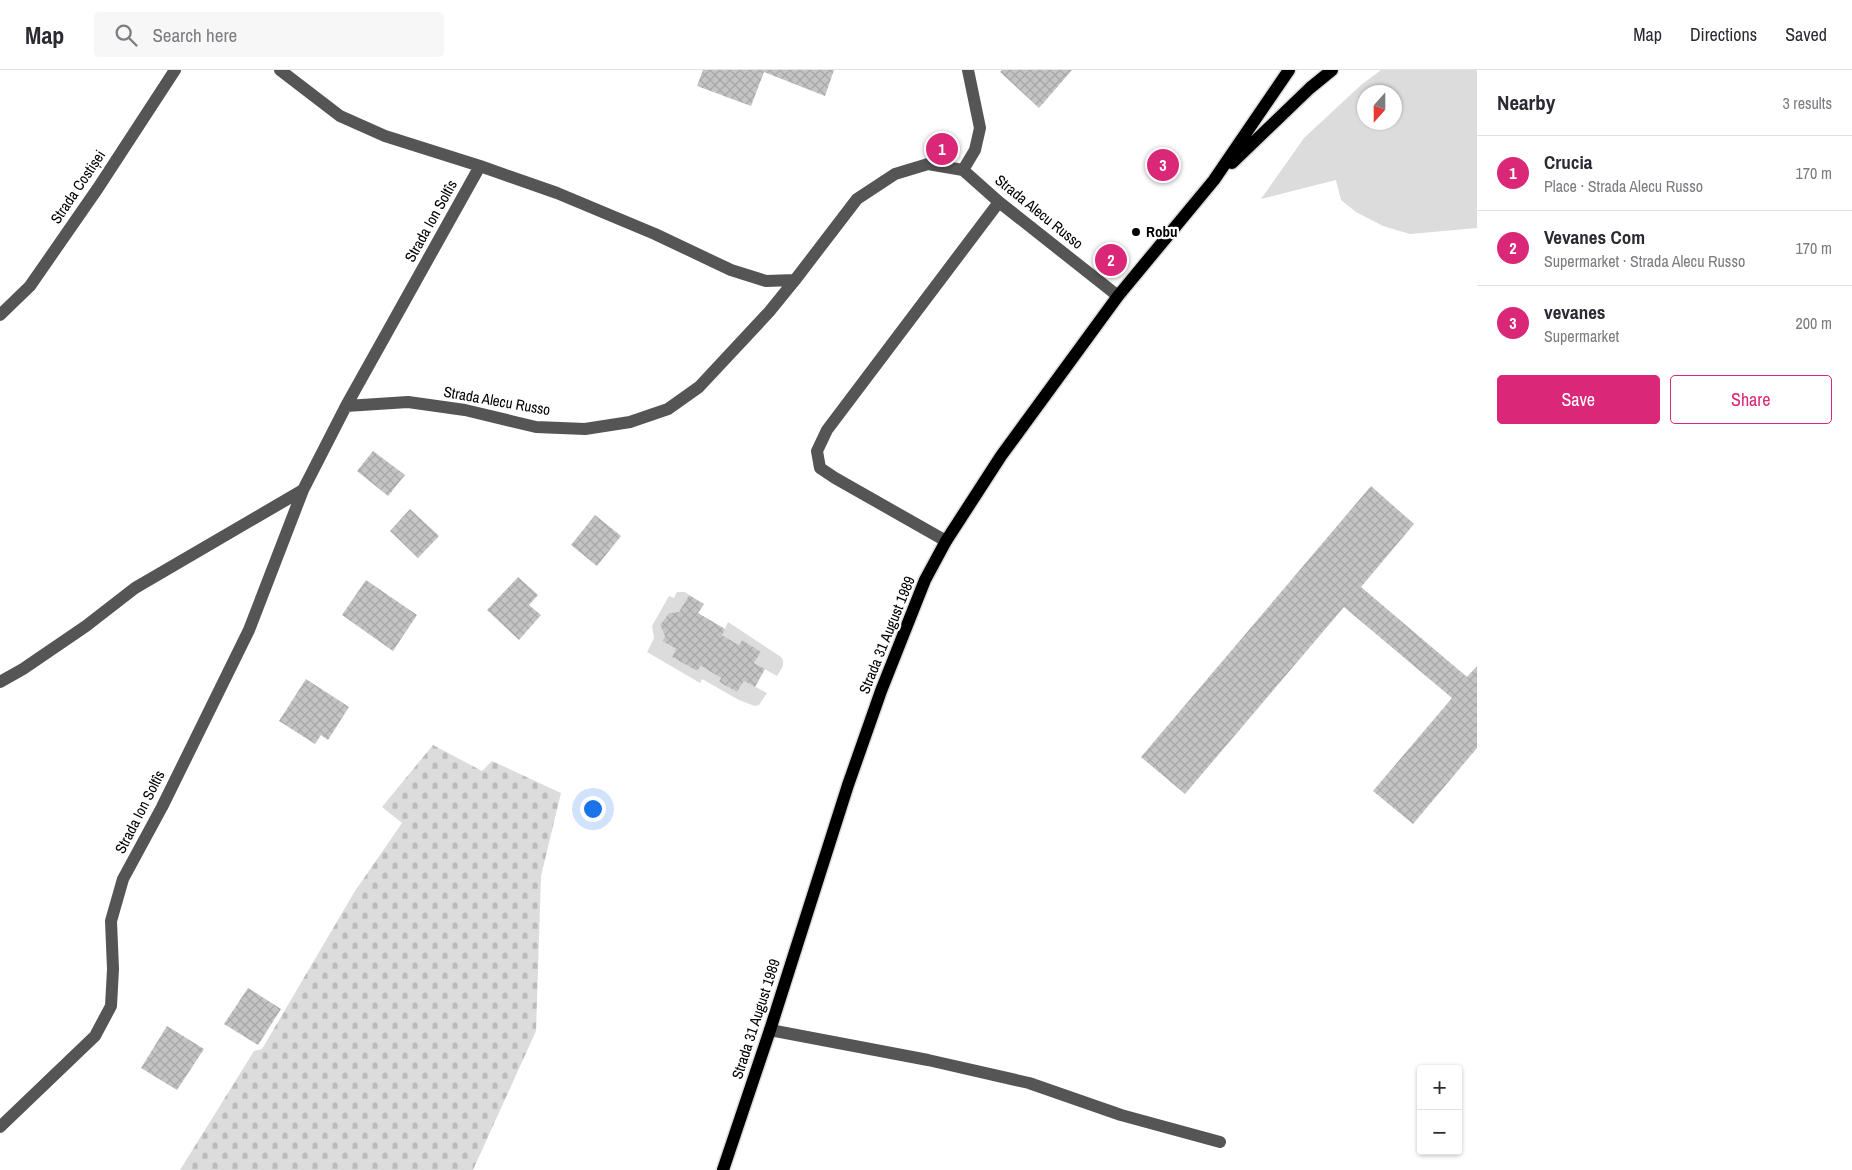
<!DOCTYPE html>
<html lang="en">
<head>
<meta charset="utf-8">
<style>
  body { margin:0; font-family:"Archivo Narrow",sans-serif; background:#f7f7f7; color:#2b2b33 }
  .controls { position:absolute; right:15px; bottom:15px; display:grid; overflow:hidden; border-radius:5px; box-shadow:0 1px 4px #0004 }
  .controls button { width:45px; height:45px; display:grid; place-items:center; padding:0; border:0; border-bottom:1px solid #e1e1e2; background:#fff; color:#2b2b33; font:25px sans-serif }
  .compass { position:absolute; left:1357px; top:15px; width:45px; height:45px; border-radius:50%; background:#fff; box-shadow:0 1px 4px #0004; rotate:201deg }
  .you { position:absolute; left:592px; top:738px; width:18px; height:18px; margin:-12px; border:4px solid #fff; border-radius:50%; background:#1a73e8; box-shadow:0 0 0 8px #1a73e833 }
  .badge { display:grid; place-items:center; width:32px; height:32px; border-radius:50%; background:#db2777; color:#fff; font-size:16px; font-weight:700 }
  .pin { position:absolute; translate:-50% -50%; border:2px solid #fff; box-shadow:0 1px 5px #0006 }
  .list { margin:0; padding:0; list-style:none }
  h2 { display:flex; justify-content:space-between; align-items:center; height:65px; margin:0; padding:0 20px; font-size:21px }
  h2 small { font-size:16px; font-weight:400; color:#7c7c81 }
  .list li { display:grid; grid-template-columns:32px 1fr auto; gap:15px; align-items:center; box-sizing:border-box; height:75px; padding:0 20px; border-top:1px solid #e1e1e2 }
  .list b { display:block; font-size:19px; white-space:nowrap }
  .list p { margin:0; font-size:16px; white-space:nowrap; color:#7c7c81 }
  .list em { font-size:16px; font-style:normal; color:#7c7c81 }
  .actions { display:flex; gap:10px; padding:15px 20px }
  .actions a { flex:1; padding:11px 0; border:1px solid #db2777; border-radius:5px; text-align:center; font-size:18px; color:#db2777 }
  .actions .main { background:#db2777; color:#fff }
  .icon { flex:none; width:28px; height:28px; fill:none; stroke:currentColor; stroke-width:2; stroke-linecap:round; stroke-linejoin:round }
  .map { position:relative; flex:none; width:1477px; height:1100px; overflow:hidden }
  header { display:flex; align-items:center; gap:30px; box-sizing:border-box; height:70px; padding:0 25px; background:#fff; border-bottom:1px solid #e1e1e2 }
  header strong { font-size:24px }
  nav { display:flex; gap:28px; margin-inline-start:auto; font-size:18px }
  .search { width:350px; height:45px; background:#f7f7f7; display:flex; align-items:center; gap:12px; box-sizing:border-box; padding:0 18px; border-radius:5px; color:#7c7c81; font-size:19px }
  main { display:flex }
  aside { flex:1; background:#fff }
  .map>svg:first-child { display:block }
  .grass { fill:#dcdcdc; fill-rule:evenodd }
  .cemetery { fill:url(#cemetery-stones) }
  .building { fill:url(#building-cross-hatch) }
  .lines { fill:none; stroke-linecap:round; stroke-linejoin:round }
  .major-casing { stroke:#dbdbdb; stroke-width:15 }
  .minor { stroke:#555; stroke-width:12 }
  .major { stroke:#000; stroke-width:12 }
  .poi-dot { fill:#000; stroke:#fff; stroke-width:2 }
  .labels { text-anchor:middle; stroke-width:4.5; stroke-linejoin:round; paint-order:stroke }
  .street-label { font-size:15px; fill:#000; stroke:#fff }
  .poi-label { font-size:15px; font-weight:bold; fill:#000; stroke:#fff; text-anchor:start }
</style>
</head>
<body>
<header>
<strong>Map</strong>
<div class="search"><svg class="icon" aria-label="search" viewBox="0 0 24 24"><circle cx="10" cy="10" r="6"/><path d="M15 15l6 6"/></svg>Search here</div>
<nav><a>Map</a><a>Directions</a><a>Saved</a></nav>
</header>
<main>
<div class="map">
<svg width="1477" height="1100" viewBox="0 0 1477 1100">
  <defs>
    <pattern id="cemetery-stones" width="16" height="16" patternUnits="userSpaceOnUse" patternTransform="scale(1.25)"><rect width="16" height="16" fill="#dcdcdc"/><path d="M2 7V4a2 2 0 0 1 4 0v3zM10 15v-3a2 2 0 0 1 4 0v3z" fill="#bbb"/></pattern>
    <pattern id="building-cross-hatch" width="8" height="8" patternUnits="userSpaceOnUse" patternTransform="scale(1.25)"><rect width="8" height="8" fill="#c4c4c4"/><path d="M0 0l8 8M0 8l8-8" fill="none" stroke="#a7a7a7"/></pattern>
  </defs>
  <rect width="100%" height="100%" fill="#fff"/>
  <path class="grass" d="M1381 0H1477V158L1410 164 1383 156 1356 142 1341 130 1336 110 1261 129 1304 68 1361 15ZM1364 22H1394V52H1364Z
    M677 522H685L689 525 679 542 669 543 660 555 665 566 662 571 676 579 672 587 697 601 701 596 721 608 719 612 737 622 744 611 767 623 759 635 755 636 739 630 702 609 700 613 647 582 654 568 652 556 669 526 674 528Z
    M728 552 781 587 783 590V596L777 606 754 593 761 582 742 571 739 575 722 565Z"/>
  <path class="cemetery" d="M433 675 482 701 492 691 561 723 541 806 536 961 473 1100H180L254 981 262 979 355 821 402 753 382 737Z"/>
  <path class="building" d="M703 0H834L825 26 764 2 751 36 697 16Z
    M1002 0H1072L1039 38 1000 2Z
    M373 381 405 405 388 426 357 401Z
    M1371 416 1414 454 1361 517 1467 607 1477 596V678L1413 754 1373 721 1452 628 1344 537 1185 724 1141 687Z
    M410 439 439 466 418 488 390 461Z
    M595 445 621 466 597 496 571 475Z
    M518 507 538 525 529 535 541 545 519 570 487 540Z
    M366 510 417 545 393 581 342 545Z
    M689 525 704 534 698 543 725 559 722 565 739 575 742 570 761 582 754 593 765 599 755 617 744 611 737 622 719 612 721 608 701 596 697 601 672 587 676 579 662 571 665 566 660 555 669 543 679 542Z
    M306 609 349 637 328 670 321 665 315 674 279 651Z
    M248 918 281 939 258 975 224 954Z
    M167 956 204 979 177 1020 141 998Z"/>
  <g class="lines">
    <g class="major-casing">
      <path id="major" d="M1232 93 1310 18 1332 0
        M723 1100 770 960 848 715 881 621 925 510 946 471 1001 386 1118 226 1214 110 1289 0"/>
    </g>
    <path class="minor" d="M280 0 340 46 385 66 480 96 557 123 655 164 731 200 766 211 795 210 857 129 895 104 928 94 963 100
      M968 0 980 58 975 80 963 100 999 132 1118 226
      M0 245 30 216 98 118 175 0
      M346 336 408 332 465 340 536 357 585 359 630 352 668 339 699 317 769 242 795 210
      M946 471 835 408 820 398 817 381 827 360 999 132
      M0 612 23 599 86 556 135 518 303 420
      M770 960 928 990 1029 1013 1121 1045 1220 1072
      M0 1057 95 966 111 936 113 899 111 851 123 809 162 737 249 560 303 420 346 336 480 96"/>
    <use href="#major" class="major"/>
  </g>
  <circle class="poi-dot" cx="1136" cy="162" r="5"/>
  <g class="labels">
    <g class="street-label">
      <text transform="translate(78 117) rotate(-56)" y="5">Strada Costișei</text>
      <text transform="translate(1039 142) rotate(39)" y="5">Strada Alecu Russo</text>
      <text transform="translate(431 151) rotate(-61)" y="5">Strada Ion Soltîs</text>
      <text transform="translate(497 331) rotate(10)" y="5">Strada Alecu Russo</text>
      <text transform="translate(887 565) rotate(-68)" y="5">Strada 31 August 1989</text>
      <text transform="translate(140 742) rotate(-63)" y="5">Strada Ion Soltîs</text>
      <text transform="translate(756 949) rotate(-72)" y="5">Strada 31 August 1989</text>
    </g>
    <g class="poi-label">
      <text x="1146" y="167">Robu</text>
    </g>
  </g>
</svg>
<div class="controls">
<button>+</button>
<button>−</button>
</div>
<svg class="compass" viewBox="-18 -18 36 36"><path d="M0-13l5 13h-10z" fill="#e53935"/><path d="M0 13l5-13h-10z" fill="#7c7c81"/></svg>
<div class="you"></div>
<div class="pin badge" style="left:942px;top:79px">1</div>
<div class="pin badge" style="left:1111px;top:190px">2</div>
<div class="pin badge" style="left:1163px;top:95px">3</div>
</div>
<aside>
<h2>Nearby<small>3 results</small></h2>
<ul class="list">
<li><span class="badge">1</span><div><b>Crucia</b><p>Place · Strada Alecu Russo</p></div><em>170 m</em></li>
<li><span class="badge">2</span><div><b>Vevanes Com</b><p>Supermarket · Strada Alecu Russo</p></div><em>170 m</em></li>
<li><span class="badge">3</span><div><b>vevanes</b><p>Supermarket</p></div><em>200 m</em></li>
</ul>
<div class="actions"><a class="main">Save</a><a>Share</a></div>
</aside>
</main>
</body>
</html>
